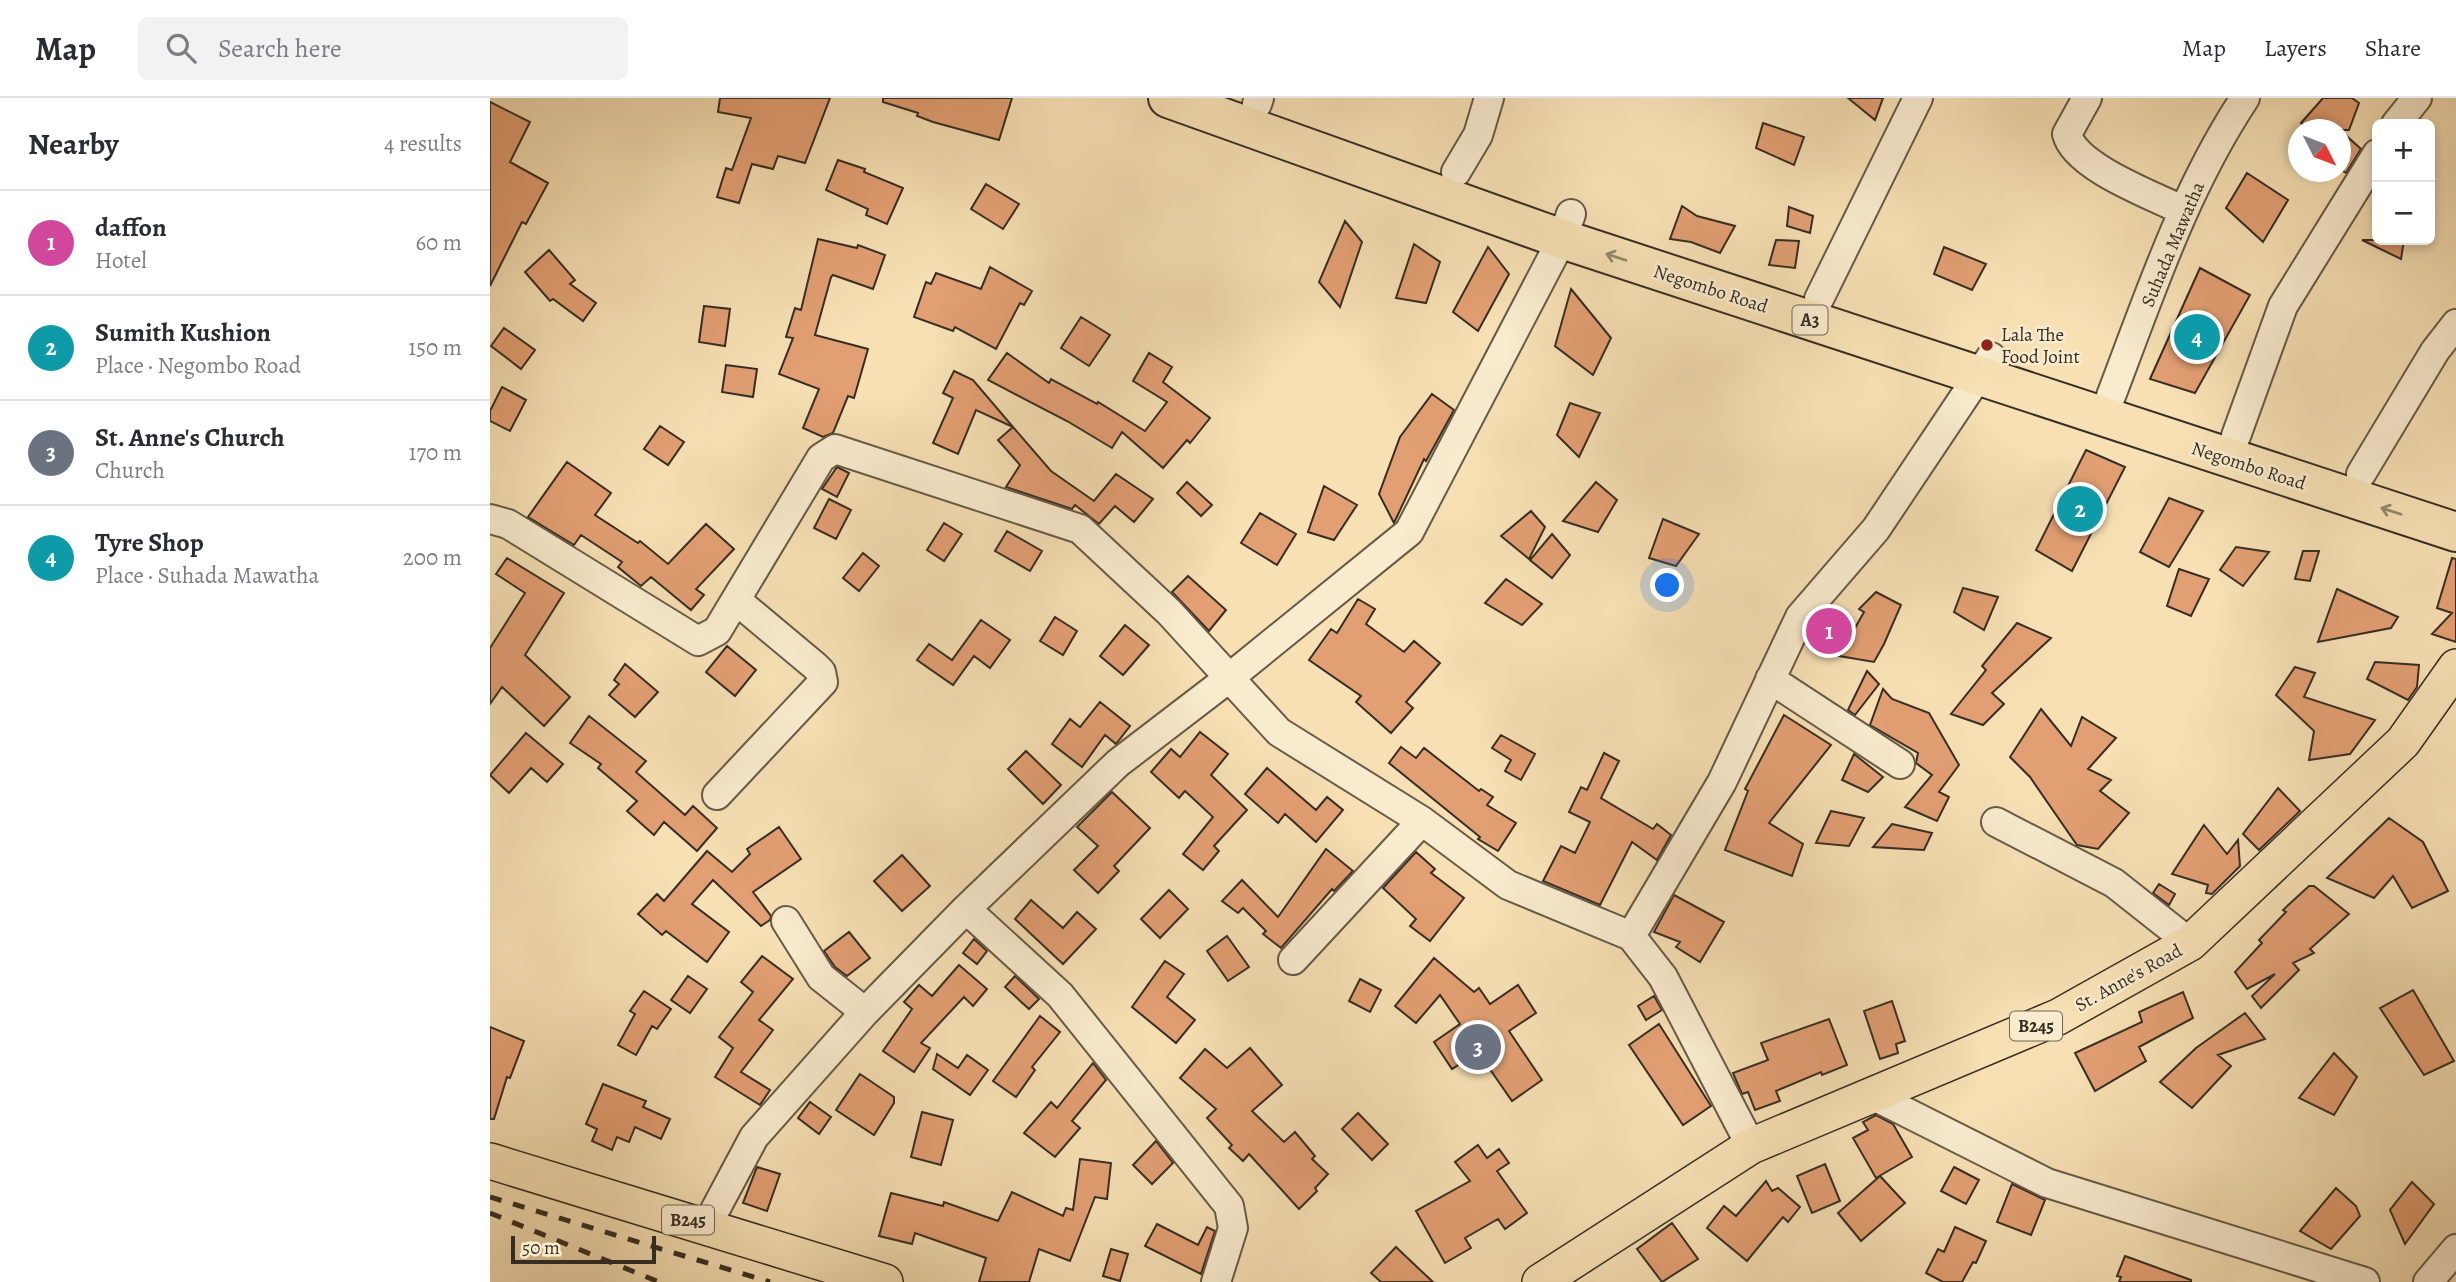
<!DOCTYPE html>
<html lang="en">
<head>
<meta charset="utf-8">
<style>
  body { margin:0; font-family:Alegreya,serif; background:#f2f2f3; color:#2b2b33 }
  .controls { position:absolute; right:21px; top:21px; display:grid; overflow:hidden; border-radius:10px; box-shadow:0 4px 10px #0003 }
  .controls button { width:63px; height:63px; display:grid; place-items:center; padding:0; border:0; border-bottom:2px solid #e1e1e2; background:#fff; color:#2b2b33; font:35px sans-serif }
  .compass { position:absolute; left:1798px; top:21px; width:63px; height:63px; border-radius:50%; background:#fff; box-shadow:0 4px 10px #0003; rotate:132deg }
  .scale { position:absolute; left:21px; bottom:18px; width:145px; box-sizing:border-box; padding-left:7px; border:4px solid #362e23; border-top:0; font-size:19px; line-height:24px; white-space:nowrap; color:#362e23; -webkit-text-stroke:5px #f9ebce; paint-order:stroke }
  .you { position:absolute; left:1178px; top:488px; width:24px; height:24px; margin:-18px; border:5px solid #fff; border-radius:50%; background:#1a73e8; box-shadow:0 0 0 10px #1a73e833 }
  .badge { display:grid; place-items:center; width:46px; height:46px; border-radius:50%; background:#8f2418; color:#fff; font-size:23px; font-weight:700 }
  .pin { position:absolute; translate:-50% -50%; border:4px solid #fff; box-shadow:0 2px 7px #0006 }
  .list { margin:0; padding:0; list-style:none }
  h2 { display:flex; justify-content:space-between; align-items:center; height:91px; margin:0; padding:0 28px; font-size:30px }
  h2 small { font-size:23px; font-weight:400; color:#7c7c81 }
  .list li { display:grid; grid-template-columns:46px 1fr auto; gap:21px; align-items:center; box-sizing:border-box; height:105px; padding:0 28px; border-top:2px solid #e1e1e2 }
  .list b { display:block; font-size:26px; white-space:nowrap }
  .list p { margin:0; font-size:23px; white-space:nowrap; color:#7c7c81 }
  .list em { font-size:23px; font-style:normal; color:#7c7c81 }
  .icon { flex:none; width:38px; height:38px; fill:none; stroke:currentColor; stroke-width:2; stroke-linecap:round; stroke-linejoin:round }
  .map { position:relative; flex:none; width:1966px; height:1184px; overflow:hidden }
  header { display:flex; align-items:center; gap:42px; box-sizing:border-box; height:98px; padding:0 35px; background:#fff; border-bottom:2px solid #e1e1e2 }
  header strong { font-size:33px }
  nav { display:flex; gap:38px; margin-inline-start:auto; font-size:24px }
  .search { width:490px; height:63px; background:#f2f2f3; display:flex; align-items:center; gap:18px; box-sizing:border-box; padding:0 24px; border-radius:10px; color:#7c7c81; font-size:26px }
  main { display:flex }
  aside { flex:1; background:#fff }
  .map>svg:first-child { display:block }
  .building { fill:#e29f73; stroke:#362e23; stroke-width:2 }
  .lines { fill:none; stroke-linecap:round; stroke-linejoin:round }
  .minor-casing { stroke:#665a47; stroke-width:32 }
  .major-casing { stroke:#362e23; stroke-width:38 }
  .highway-casing { stroke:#362e23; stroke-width:42 }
  .minor { stroke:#f9ebce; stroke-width:28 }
  .major { stroke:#f6e0b4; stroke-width:35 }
  .highway { stroke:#f6e0b4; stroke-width:38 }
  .rail { stroke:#362e23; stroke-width:5; stroke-dasharray:12 12; stroke-linecap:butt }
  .oneway { stroke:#96876c }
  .poi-dot { fill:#8f2418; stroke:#f9ebce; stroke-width:2.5 }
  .labels { text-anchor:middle; stroke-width:5; stroke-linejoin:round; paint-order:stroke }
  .shield { fill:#f9ebce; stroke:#706756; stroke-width:2 }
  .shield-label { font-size:18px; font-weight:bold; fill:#362e23 }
  .street-label { font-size:19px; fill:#362e23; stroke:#f9ebce }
  .poi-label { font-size:19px; fill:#362e23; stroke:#f9ebce; text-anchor:start }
</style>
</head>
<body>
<header>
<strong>Map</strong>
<div class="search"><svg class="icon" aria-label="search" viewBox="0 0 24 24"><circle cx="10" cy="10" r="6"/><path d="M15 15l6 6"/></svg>Search here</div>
<nav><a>Map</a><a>Layers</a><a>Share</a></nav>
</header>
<main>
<aside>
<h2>Nearby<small>4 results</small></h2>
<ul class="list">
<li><span class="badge" style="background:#d1479c">1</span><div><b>daffon</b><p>Hotel</p></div><em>60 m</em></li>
<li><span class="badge" style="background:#0f9aa8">2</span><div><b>Sumith Kushion</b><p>Place · Negombo Road</p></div><em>150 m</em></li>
<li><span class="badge" style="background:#6b7280">3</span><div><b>St. Anne's Church</b><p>Church</p></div><em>170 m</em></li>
<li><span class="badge" style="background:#0f9aa8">4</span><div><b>Tyre Shop</b><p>Place · Suhada Mawatha</p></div><em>200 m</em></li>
</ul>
</aside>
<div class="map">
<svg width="1966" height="1184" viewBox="0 0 1966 1184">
  <rect width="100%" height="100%" fill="#f6e0b4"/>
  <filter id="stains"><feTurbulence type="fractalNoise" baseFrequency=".00286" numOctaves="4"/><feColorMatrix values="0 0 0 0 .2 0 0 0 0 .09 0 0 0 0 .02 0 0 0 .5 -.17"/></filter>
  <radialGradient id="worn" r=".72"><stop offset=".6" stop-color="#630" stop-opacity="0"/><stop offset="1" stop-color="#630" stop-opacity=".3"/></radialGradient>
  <path class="building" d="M230 0H340L315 65 288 58 283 71 262 66 249 105 227 99 236 70 242 72 261 20 228 14Z
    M393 0H522L509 42 443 24 427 18 428 15 393 4Z
    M1358 0H1393L1385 22Z
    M1833 0H1862L1869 5 1859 32H1819L1811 25Z
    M0 4 40 24 20 64 58 85 36 126 32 124 0 188Z
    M1273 25 1314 39 1304 67 1266 50Z
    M1851 33 1871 51 1856 75 1851 72Z
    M348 62 375 71 374 74 413 90 397 126 376 117 378 111 336 92Z
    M1757 75 1798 102 1773 144 1736 110Z
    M496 86 529 106 513 131 481 111Z
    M1192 108 1207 118 1245 128 1230 155 1201 144 1180 141Z
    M1299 109 1323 118 1320 135 1297 128Z
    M855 123 872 144 850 209 829 184Z
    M328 141 367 150 368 147 395 157 383 191 343 177 341 179 325 237 378 251 364 300 358 298 343 335 333 339 313 330 329 291 289 276 303 240 296 239 305 210 311 212Z
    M1286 142 1309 143 1305 170 1279 167Z
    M1872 142H1914L1911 161Z
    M924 146 950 164 936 205 906 200Z
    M998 149 1019 176 988 233 963 214Z
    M1454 149 1496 166 1482 192 1444 176Z
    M59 152 85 182 80 186 106 205 93 223 63 201 60 203 35 174Z
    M500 169 542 193 534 207 530 205 506 251 465 229 463 233 424 219 436 184 441 186 446 175 491 191Z
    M1710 170 1760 197 1705 295 1660 281Z
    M1081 191 1121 240 1103 277 1065 248Z
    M214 208 240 211 235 248 209 244Z
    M591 219 620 237 599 268 571 250Z
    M14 230 45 252 31 271 1 248Z
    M517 255 559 285 561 281 607 306 608 304 655 333 677 304 643 283 659 255 682 269 673 284 720 320 700 345 697 342 673 370 632 334 622 350 577 323 498 282Z
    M236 267 267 271 263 299 232 294Z
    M464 273 483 282 523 329 486 312 468 356 443 345 463 300 453 295Z
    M12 289 36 302 20 333 0 323V313Z
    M942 296 964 312 936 363 934 361 904 425 889 396 910 339Z
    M1080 305 1110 315 1089 359 1067 337Z
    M170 328 194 344 178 367 154 351Z
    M523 329 561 373 604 403 626 376 663 401 644 424 625 408 609 426 585 407 582 411 516 389 530 367 508 342Z
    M1596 352 1635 369 1582 473 1546 452Z
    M77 364 121 395 105 417 148 445 150 443 178 466 216 426 244 451 206 491 214 497 201 512 161 479 151 488 128 469 132 464 91 437 84 447 38 419Z
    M347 369 359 375 347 399 332 391Z
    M697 384 722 407 711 418 687 395Z
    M1106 384 1127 402 1108 434 1073 423Z
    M834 388 867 407 844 442 818 434Z
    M1679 400 1713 413 1679 469 1650 454Z
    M339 401 361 412 346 441 324 430Z
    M1041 413 1055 429 1039 461 1011 438Z
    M770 415 806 436 787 467 751 445Z
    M1173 421 1209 436 1186 468 1159 460Z
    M454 425 472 436 454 463 437 452Z
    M517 433 552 453 540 473 505 453Z
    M1062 436 1080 457 1062 480 1040 462Z
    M1746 449 1779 454 1753 488 1730 472Z
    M1813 453H1829L1820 483 1805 481Z
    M373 455 389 468 369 493 353 480Z
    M17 460 74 495 35 557 80 599 54 628 12 589 0 606V550L35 495 6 476Z
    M1962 460 1966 461V544L1942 536 1962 515 1947 510Z
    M1689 471 1719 481 1701 518 1677 508Z
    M698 478 736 512 719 533 682 494Z
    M1016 481 1052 506 1032 527 995 505Z
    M1473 490 1508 499 1494 532 1464 514Z
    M1847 491 1908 519 1901 530 1828 544Z
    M1386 494 1411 507 1394 546 1384 564 1349 558 1374 514 1369 511Z
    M868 501 885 511 876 526 914 554 924 543 950 565 916 604 923 610 901 635 866 604 871 598 819 562 841 531 847 535Z
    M565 519 587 533 573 557 550 543Z
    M491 522 520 542 500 570 484 558 463 587 427 562 439 546 462 562Z
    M1527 525 1561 540 1502 595 1514 606 1493 627 1461 616 1496 572 1492 568Z
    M635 527 659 547 633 577 610 558Z
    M237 548 266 572 245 598 216 574Z
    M1885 564 1929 567 1927 589 1918 602 1877 581Z
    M135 566 168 594 145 619 119 597 129 586 124 582Z
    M1805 569 1825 575 1814 599 1885 622 1860 656 1819 662 1824 633 1786 597Z
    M1377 573 1389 586 1365 617 1358 612Z
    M1393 591 1402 601 1439 615 1469 667 1449 694 1459 699 1447 723 1415 709 1442 677 1426 665 1428 655 1380 627Z
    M610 604 640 628 626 646 615 637 592 669 562 646 580 621 590 629Z
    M1551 611 1581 648 1592 619 1626 640 1598 671 1621 682 1610 693 1639 715 1608 751 1587 747 1540 679 1520 659Z
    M1294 617 1341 647 1279 725 1313 746 1302 778 1235 752 1258 693 1255 691Z
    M99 618 156 663 146 674 195 717 203 708 227 730 207 753 174 724 164 737 137 713 147 703 108 670 111 666 80 645Z
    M710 634 738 656 721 677 757 712 724 748 729 753 713 772 693 756 723 719 695 693 689 700 661 674 681 651 690 659Z
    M36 635 73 666 57 684 41 670 19 695 0 677Z
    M1011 637 1045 656 1031 682 1015 673 1021 662 1002 650Z
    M911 649 926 660 934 650 989 693 991 691 1003 699 997 707 1026 725 1008 753 988 741 990 739 899 665Z
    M536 653 571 687 553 706 518 671Z
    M1114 655 1129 663 1111 700 1163 731 1167 726 1181 737 1167 762 1142 744 1110 807 1053 783 1071 748 1085 755 1100 724 1079 714 1091 689 1097 692Z
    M1364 656 1393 679 1378 694 1352 682Z
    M777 670 826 712 837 699 853 712 826 744 795 716 788 725 755 696Z
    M1788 690 1810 713 1769 752 1753 736Z
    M622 694 660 730 624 768 629 773 608 795 584 772 608 748 587 729Z
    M1341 713 1374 720 1359 748 1326 745Z
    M1899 720 1933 744 1958 793 1922 810 1903 778 1884 800 1837 780Z
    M1402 726 1442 735 1434 752 1383 749Z
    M1714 727 1737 756 1748 742 1750 768 1722 796 1716 795 1718 787 1682 776Z
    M289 729 311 761 263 794 281 818 280 822 271 828 223 782 202 806 239 834 217 864 176 833 172 837 148 816 167 796 174 803 217 753 242 774 260 756 257 751Z
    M836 751 863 773 844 793 842 791 791 850 773 836 776 833 753 810 748 815 732 803 752 782 788 819Z
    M926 754 945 771 941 775 974 800 940 843 920 828 926 821 893 790Z
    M412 757 440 788 412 813 384 783Z
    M1669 786 1685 796 1679 807 1663 795Z
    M1819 788H1824L1859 816 1820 851 1824 855 1803 865 1809 872 1771 910 1762 898 1785 876 1757 891 1745 874 1772 845 1769 842 1796 814 1793 812Z
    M679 792 698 811 670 840 651 821Z
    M1184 797 1234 824 1210 864 1186 849 1190 844 1164 834Z
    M541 802 573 830 587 814 606 831 573 866 525 821Z
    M359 834 380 860 357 878 345 869 334 853Z
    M737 838 759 869 738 883 717 853Z
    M484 841 497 853 487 866 473 855Z
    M272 858 303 881 269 922 283 932 251 974 280 992 270 1007 225 979 243 950 229 939 263 894 251 884Z
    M944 860 984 894 989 890 1000 906 1028 887 1046 915 1019 933 1052 982 1022 1003 988 954 962 971 944 944 970 926 950 897 926 925 905 908Z
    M675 863 694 876 677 899 705 922 686 945 642 909Z
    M469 867 497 891 483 908 474 899 431 945 440 950 424 974 393 953 422 911 414 904 429 887 442 898Z
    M198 878 217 891 200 915 181 902Z
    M525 878 549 901 539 911 515 889Z
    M870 881 891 892 880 914 859 903Z
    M1923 892 1964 963 1934 977 1890 910Z
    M154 893 181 911 167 931 162 928 146 957 128 947 145 916 140 913Z
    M1693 894 1703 920 1649 949 1656 963 1605 993 1585 955 1652 924 1649 914Z
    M1164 898 1172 912 1156 922 1148 908Z
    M1402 903 1415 943 1406 946 1408 955 1390 961 1374 913Z
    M1755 915 1775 941 1728 957 1741 968 1702 1010 1670 984 1706 950Z
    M550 918 570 934 542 969 545 972 526 999 503 983Z
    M1339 921 1357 967 1332 977 1331 974 1286 993 1290 1003 1265 1012 1258 994 1252 996 1243 975 1278 962 1271 945Z
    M1169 926 1221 1008 1193 1027 1139 947Z
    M0 929 34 943 20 980 17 979 4 1021H0Z
    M760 950 792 987 762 1013 794 1044 805 1034 825 1058 822 1061 838 1076 825 1090 827 1093 809 1111 759 1056 753 1063 739 1050 742 1047 717 1020 726 1011 690 980 715 951 737 970Z
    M1844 955 1867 979 1844 1017 1809 1000Z
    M447 956 468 970 477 957 498 972 480 997 443 971Z
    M603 965 616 982 582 1023 590 1030 565 1059 534 1035 561 1004 567 1010Z
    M370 976 404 999V1005L384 1037 346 1012Z
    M113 986 156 1003 153 1009 180 1021 171 1041 145 1029 139 1044 127 1039 122 1052 102 1043 107 1031 96 1026Z
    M320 1004 341 1019 329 1036 308 1020Z
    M432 1014 463 1022 451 1067 421 1059Z
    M868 1015 898 1046 882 1062 852 1031Z
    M1386 1017 1403 1026 1422 1059 1386 1080 1363 1040 1378 1032 1373 1024Z
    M666 1043 683 1065 662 1086 643 1067Z
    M988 1047 997 1060 1009 1051 1019 1065 1007 1073 1037 1115 1015 1131 1008 1121 975 1140 981 1150 955 1165 926 1113 980 1083 965 1064Z
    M590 1061 621 1065 617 1101 605 1099 580 1163 549 1151 539 1184H489L496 1160 425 1135 422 1146 389 1138 401 1095 453 1108 454 1104 508 1123 522 1094 573 1118 576 1110 583 1112Z
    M1335 1066 1350 1103 1322 1115 1307 1078Z
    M267 1069 290 1076 277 1113 253 1105Z
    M1464 1069 1489 1082 1476 1106 1451 1093Z
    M1390 1078 1415 1105 1371 1143 1348 1115Z
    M1276 1083 1282 1093 1288 1090 1310 1109 1298 1124 1293 1119 1257 1163 1217 1130 1234 1108 1246 1118Z
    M1922 1084 1944 1106 1915 1146 1900 1112Z
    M1522 1086 1555 1102 1541 1137 1507 1124Z
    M1846 1090 1866 1108 1870 1118 1841 1151 1810 1133Z
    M1182 1125 1208 1161 1172 1184 1147 1151Z
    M667 1126 708 1147 717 1129 725 1133 711 1176 655 1148Z
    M1465 1129 1496 1143 1486 1165 1483 1164 1472 1184H1453L1436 1175 1448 1151 1454 1154Z
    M906 1149 927 1169 943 1184H891L881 1175Z
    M621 1151 638 1156 630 1183 613 1178Z
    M1635 1158 1701 1182V1184H1629L1631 1179 1627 1178Z"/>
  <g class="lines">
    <g class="minor-casing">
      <path id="minor" d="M1597 0 1577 36C1585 69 1662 97 1692 112
        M767 6 769 0
        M1906 26 1927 0
        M966 74 988 37 999 0
        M1329 201 1428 0
        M1621 298C1660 196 1694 92 1755 0
        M1746 338 1793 208 1887 56
        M1871 376 1945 253 1966 226
        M0 421 18 426 208 543 227 533 331 360 345 351 590 431 679 514 789 634 932 723 1018 787 1141 838 1173 879 1261 1048
        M1280 581 1410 666
        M227 697 333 584 331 574 325 568 246 502
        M1506 724 1624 785 1700 845
        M476 811 570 897 739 1108 743 1130 726 1184
        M296 823 331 879 375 914
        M1141 838 1232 684 1310 519 1386 431 1501 259
        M803 862 932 723
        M1384 998 1557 1085 1875 1184
        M217 1127 264 1039 375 914 476 811 628 665 739 580 919 434 1072 141 1081 116
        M1938 1184 1966 1151"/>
    </g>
    <g class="major-casing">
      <path id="major" d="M0 1063 395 1184
        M1050 1184 1261 1048 1568 919 1700 845 1913 644 1966 569"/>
    </g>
    <g class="highway-casing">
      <path id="highway" d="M678 0 1072 141 1966 434"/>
    </g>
    <use href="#minor" class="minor"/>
    <use href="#major" class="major"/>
    <use href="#highway" class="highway"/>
    <path class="rail" d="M0 1099 280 1184
      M0 1115 169 1184"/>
  </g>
  <defs><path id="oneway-shaft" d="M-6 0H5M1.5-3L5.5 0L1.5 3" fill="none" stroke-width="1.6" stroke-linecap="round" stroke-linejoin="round" transform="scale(1.75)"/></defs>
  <g class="oneway">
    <use href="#oneway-shaft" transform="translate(1126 159) rotate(-162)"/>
    <use href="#oneway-shaft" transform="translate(1901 413) rotate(-162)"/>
  </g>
  <circle class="poi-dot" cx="1497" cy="247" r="7"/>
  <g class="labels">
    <g class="shield">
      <rect x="1302.5" y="207.5" width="35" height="29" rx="5"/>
      <rect x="1520" y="913.5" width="52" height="29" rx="5"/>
      <rect x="172" y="1107.5" width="52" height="29" rx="5"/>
    </g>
    <g class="shield-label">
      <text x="1320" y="228">A3</text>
      <text x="1546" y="934">B245</text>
      <text x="198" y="1128">B245</text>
    </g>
    <g class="street-label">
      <text transform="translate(1682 146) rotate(-67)" y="7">Suhada Mawatha</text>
      <text transform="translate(1221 190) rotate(18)" y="7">Negombo Road</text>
      <text transform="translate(1759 367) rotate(18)" y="7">Negombo Road</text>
      <text transform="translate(1638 879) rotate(-29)" y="7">St. Anne's Road</text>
    </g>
    <g class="poi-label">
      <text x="1511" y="243">Lala The<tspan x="1511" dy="22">Food Joint</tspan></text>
    </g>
  </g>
  <rect width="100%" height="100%" filter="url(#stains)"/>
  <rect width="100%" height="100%" fill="url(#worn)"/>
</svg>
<div class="controls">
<button>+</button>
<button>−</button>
</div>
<svg class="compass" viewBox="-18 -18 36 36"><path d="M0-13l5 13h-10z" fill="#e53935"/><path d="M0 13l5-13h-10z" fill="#7c7c81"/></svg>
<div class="scale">50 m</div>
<div class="you"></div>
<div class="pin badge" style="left:1339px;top:533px;background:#d1479c">1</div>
<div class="pin badge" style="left:1590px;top:411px;background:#0f9aa8">2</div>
<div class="pin badge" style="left:988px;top:949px;background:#6b7280">3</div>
<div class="pin badge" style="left:1707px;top:239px;background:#0f9aa8">4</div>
</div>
</main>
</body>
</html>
